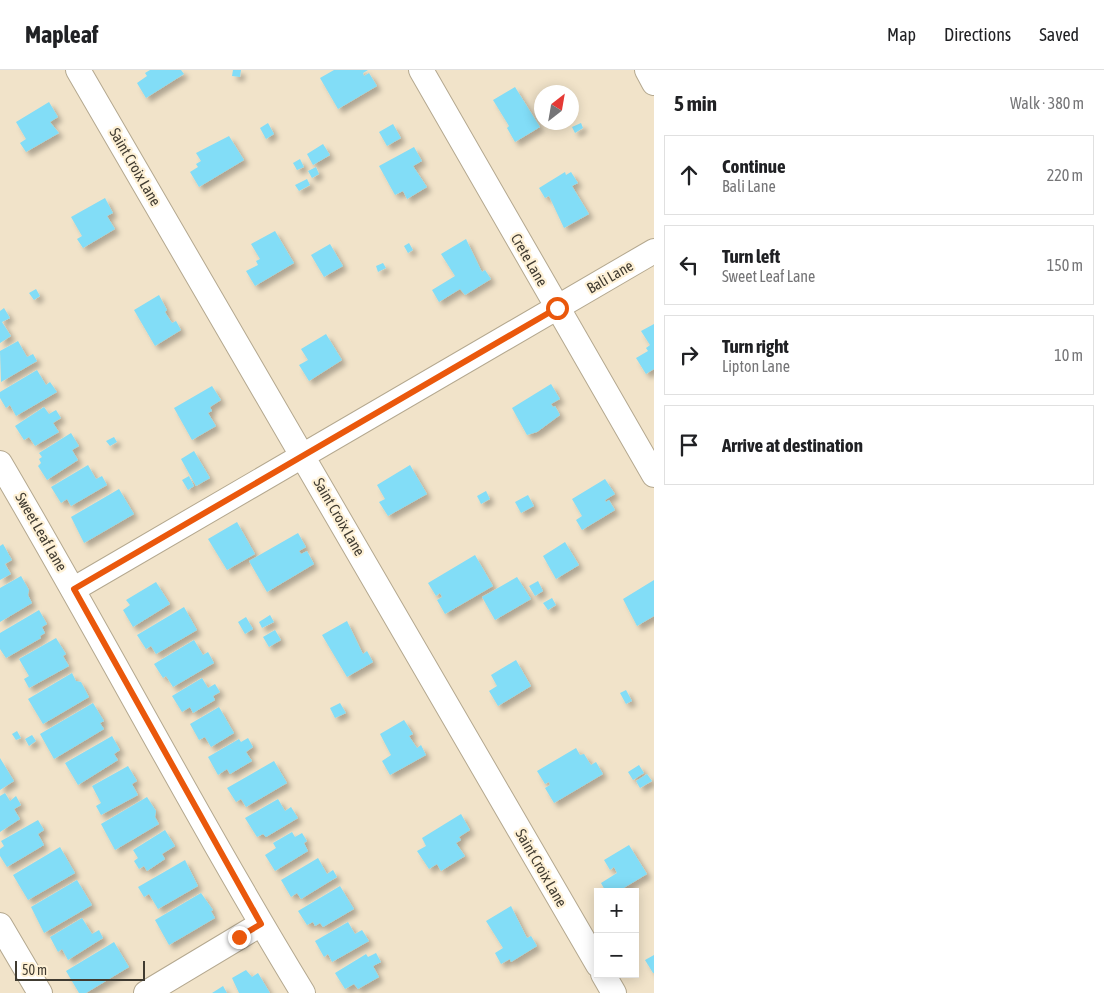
<!DOCTYPE html>
<html lang="en">
<head>
<meta charset="utf-8">
<style>
  body { margin:0; font-family:"Asap Condensed",sans-serif; background:#f2f2f2; color:#202124 }
  .controls { position:absolute; right:15px; bottom:15px; display:grid; overflow:hidden; border-radius:0px; box-shadow:0 2px 12px #0003 }
  .controls button { width:45px; height:45px; display:grid; place-items:center; padding:0; border:0; border-bottom:1px solid #e0e0e0; background:#fff; color:#202124; font:25px sans-serif }
  .compass { position:absolute; left:534px; top:15px; width:45px; height:45px; border-radius:50%; background:#fff; box-shadow:0 2px 12px #0003; rotate:31deg }
  .scale { position:absolute; left:15px; bottom:12px; width:130px; box-sizing:border-box; padding-left:5px; border:2px solid #403b31; border-top:0; font-size:14px; line-height:18px; white-space:nowrap; color:#403b31; -webkit-text-stroke:4px #fef1d6; paint-order:stroke }
  .stop { position:absolute; width:15px; height:15px; margin:-11px; border:4px solid #ea580c; border-radius:50%; background:#fff }
  .stop.end { background:#ea580c; border-color:#fff; box-shadow:0 1px 5px #0008 }
  .list { margin:0; padding:0; list-style:none }
  h2 { display:flex; justify-content:space-between; align-items:center; height:65px; margin:0; padding:0 20px; font-size:21px }
  h2 small { font-size:16px; font-weight:400; color:#757577 }
  .list li { display:grid; grid-template-columns:32px 1fr auto; gap:15px; align-items:center; box-sizing:border-box; height:80px; margin:0 10px 10px; padding:0 10px; border:1px solid #e0e0e0; border-radius:0px }
  .list b { display:block; font-size:19px; white-space:nowrap }
  .list p { margin:0; font-size:16px; white-space:nowrap; color:#757577 }
  .list em { font-size:16px; font-style:normal; color:#757577 }
  .icon { flex:none; width:28px; height:28px; fill:none; stroke:currentColor; stroke-width:2; stroke-linecap:round; stroke-linejoin:round }
  .map { position:relative; flex:none; width:654px; height:923px; overflow:hidden }
  header { display:flex; align-items:center; gap:30px; box-sizing:border-box; height:70px; padding:0 25px; background:#fff; border-bottom:1px solid #e0e0e0 }
  header strong { font-size:24px }
  nav { display:flex; gap:28px; margin-inline-start:auto; font-size:18px }
  main { display:flex }
  aside { flex:1; background:#fff }
  .map>svg:first-child { display:block }
  .building { fill:#82ddf7; filter:url(#shadow) }
  .lines { fill:none; stroke-linecap:round; stroke-linejoin:round }
  .minor-casing { stroke:#b4a88f; stroke-width:26 }
  .minor { stroke:#fff; stroke-width:24 }
  .route { stroke:#ea580c; stroke-width:6 }
  .labels { text-anchor:middle; stroke-width:4.5; stroke-linejoin:round; paint-order:stroke }
  .street-label { font-size:15px; fill:#403b31; stroke:#fef1d6 }
</style>
</head>
<body>
<header>
<strong>Mapleaf</strong>
<nav><a>Map</a><a>Directions</a><a>Saved</a></nav>
</header>
<main>
<div class="map">
<svg width="654" height="923" viewBox="0 0 654 923">
  <defs>
    <filter id="shadow"><feDropShadow dx="4.5" dy="4.5" stdDeviation="2.5" flood-color="#0004"/></filter>
  </defs>
  <rect width="100%" height="100%" fill="#f1e3c9"/>
  <path class="building" d="M150 0H181L184 4 146 28 137 13 147 6 145 3Z
    M233 0H241L240 7 232 6Z
    M334 0H368L363 3 364 6 369 3 377 16 338 39 320 8Z
    M515 17 540 57 515 72 507 58 509 56 493 30Z
    M49 32 58 47 50 52 59 63 26 82 20 73 26 69 16 52Z
    M268 53 274 64 266 69 260 58Z
    M581 53 583 58 575 63 572 57Z
    M393 54 401 68 387 76 379 62Z
    M229 66 244 90 199 117 190 102 198 97 196 94 201 91 196 83Z
    M323 74 330 85 313 95 307 84Z
    M414 77 422 91 413 96 427 117 407 129 403 121 395 125 379 96Z
    M300 89 304 97 297 100 293 93Z
    M316 97 319 104 312 108 308 101Z
    M565 102 566 105 571 102 578 113 572 116 589 144 564 158 549 126 545 128 539 118Z
    M307 109 310 115 299 121 295 115Z
    M105 128 113 143 107 146 115 159 83 178 77 169 82 166 71 147Z
    M275 161 294 193 255 216 246 201 258 195 256 191 260 189 251 174Z
    M466 169 482 202 485 200 491 209 465 225 460 219 439 232 432 220 455 206 441 184Z
    M409 173 413 180 408 183 404 176Z
    M330 174 343 196 324 207 311 185Z
    M383 193 386 198 378 202 376 196Z
    M36 219 40 226 34 230 29 223Z
    M159 225 167 240 165 242 172 253 176 251 181 260 155 276 134 240Z
    M4 238 10 248 2 252 11 266 0 273V241Z
    M654 254V299L646 304 636 288 648 281 646 278 650 275 641 261Z
    M326 264 342 290 309 311 299 295 308 290 301 279Z
    M18 271 27 287 33 284 37 291 1 312 0 281Z
    M37 300 46 315 50 312 57 322 16 346 10 335 6 338 0 328V322Z
    M551 314 560 329 551 334 553 337 555 336 560 345 537 362 527 365 512 338Z
    M212 316 221 330 210 337 212 341 208 343 216 356 192 370 174 338Z
    M44 337 49 344 56 340 61 348 53 353 59 362 35 376 29 367 24 370 15 356Z
    M71 363 79 376 72 380 78 390 47 410 38 396 41 393 39 389 42 387 39 383Z
    M114 367 117 372 110 376 106 371Z
    M194 381 210 408 196 416 181 389Z
    M88 395 96 409 102 406 107 415 71 436 67 429 61 433 51 417Z
    M410 395 427 424 388 446 379 432 385 429 377 415Z
    M189 406 194 416 188 420 182 410Z
    M605 409 615 424 605 430 606 432 609 430 615 440 582 460 576 450 582 446 572 429Z
    M119 419 134 444 84 473 71 447Z
    M486 421 490 429 481 434 477 426Z
    M528 425 534 436 521 443 515 432Z
    M237 452 255 484 227 500 208 469Z
    M298 463 306 477 299 481 301 484 307 481 314 494 267 522 249 491Z
    M565 472 579 495 556 509 543 486Z
    M3 474 12 490 5 494 11 504 0 510V476Z
    M475 485 493 516 445 544 437 530 442 527 440 523 436 526 428 513Z
    M21 506 29 520 28 525 32 533 0 552V518Z
    M517 507 531 529 495 550 482 527Z
    M654 510V546L637 556 623 529Z
    M538 511 543 521 535 526 529 516Z
    M156 512 170 534 133 557 123 540 130 535 126 530Z
    M552 528 556 535 548 540 543 533Z
    M184 537 197 560 156 584 151 576 146 579 137 565Z
    M39 540 47 554 42 557 45 563 40 566 41 568 6 588 0 579V563Z
    M270 545 274 552 262 558 259 552Z
    M246 547 253 559 245 564 238 552Z
    M347 551 363 584 367 581 373 592 347 607 322 565Z
    M275 560 281 570 269 577 263 567Z
    M56 568 66 584 63 586 69 596 29 618 24 609 29 606 19 589Z
    M194 570 203 585 208 582 214 593 173 617 166 606 163 608 154 594Z
    M516 590 531 616 498 636 489 621 497 616 491 605Z
    M72 603 76 611 81 612 89 627 43 654 28 629Z
    M202 608 208 618 215 614 220 622 213 626 215 630 193 643 190 637 182 642 172 626Z
    M626 620 632 631 626 634 620 623Z
    M93 633 104 651 100 653 104 659 54 689 40 664Z
    M340 633 346 643 335 648 330 638Z
    M219 637 234 663 211 677 205 667 199 670 190 654Z
    M404 650 413 664 409 666 417 678 421 675 426 685 390 705 382 691 391 685 380 664Z
    M17 661 21 668 16 670 12 664Z
    M32 665 36 671 29 676 25 669Z
    M112 666 120 680 114 684 118 690 78 715 65 693Z
    M248 668 253 677 246 682 252 691 230 704 227 699 218 705 208 687 239 669 241 672Z
    M576 678 580 685 584 684 591 695 596 692 603 704 554 733 545 718 550 715 549 712 545 714 537 701Z
    M0 688 14 711 0 720Z
    M274 691 287 713 246 737 241 729 236 732 227 718Z
    M639 695 644 703 633 710 628 702Z
    M128 696 137 711 132 714 138 725 101 745 96 736 101 733 92 716Z
    M647 704 652 711 640 718 636 711Z
    M5 723 10 731 16 726 21 735 14 739 20 749 0 762V726Z
    M147 727 156 741 155 747 159 754 115 780 101 754Z
    M278 729 285 741 291 737 298 748 266 767 263 764 257 767 245 748Z
    M461 744 470 760 459 767 461 770 456 773 465 786 441 801 437 794 429 799 417 781 426 776 422 768Z
    M38 750 44 760 38 764 44 775 7 797 0 786V779L4 776 1 771Z
    M165 760 175 776 162 784 165 789 147 801 144 796 139 799 134 791 138 788 133 780Z
    M292 762 295 767 302 763 307 771 304 773 308 781 275 801 265 785 276 778 273 773Z
    M629 775 647 804 617 822H606L601 813 617 803 614 797 610 800 604 790Z
    M60 777 75 803 28 830 13 805Z
    M318 788 327 804 333 800 337 807 301 829 297 823 291 827 281 810Z
    M185 790 198 816 158 839 149 824 144 827 138 817Z
    M77 810 92 835 44 863 31 837Z
    M340 816 354 839 323 857 320 853 315 856 313 852 307 855 298 841Z
    M201 823 213 840 211 841 215 848 169 875 155 850Z
    M511 836 527 868 531 866 537 876 511 892 510 889 501 894 495 883 503 878 486 851Z
    M82 848 92 864 99 860 103 868 68 890 62 879 58 882 50 867Z
    M348 852 355 864 362 860 369 871 332 892 328 884 324 887 315 871Z
    M114 872 129 897 86 923H79L66 901Z
    M376 883 381 892 373 896 379 907 358 919 354 914 345 919 335 903 366 884 368 887Z
    M654 885V903H653L645 890Z
    M246 900 252 907 258 903 270 923H239L232 908Z
    M223 916 227 923H212Z"/>
  <g class="lines">
    <g class="minor-casing">
      <path id="minor" d="M78 0 598 895
        M421 0 654 405
        M647 0 654 13
        M0 393C103 568 197 749 303 923
        M74 519 654 181
        M0 855 40 923
        M603 904 614 923
        M146 923 261 854"/>
    </g>
    <use href="#minor" class="minor"/>
  </g>
  <g class="lines">
    <path class="route" d="M239 867 261 854 74 519 557 238"/>
  </g>
  <g class="labels">
    <g class="street-label">
      <text transform="translate(135 97) rotate(60)" y="5">Saint Croix Lane</text>
      <text transform="translate(529 190) rotate(60)" y="5">Crete Lane</text>
      <text transform="translate(610 207) rotate(-30)" y="5">Bali Lane</text>
      <text transform="translate(339 447) rotate(60)" y="5">Saint Croix Lane</text>
      <text transform="translate(41 462) rotate(60)" y="5">Sweet Leaf Lane</text>
      <text transform="translate(541 798) rotate(60)" y="5">Saint Croix Lane</text>
    </g>
  </g>
</svg>
<div class="controls">
<button>+</button>
<button>−</button>
</div>
<svg class="compass" viewBox="-18 -18 36 36"><path d="M0-13l5 13h-10z" fill="#e53935"/><path d="M0 13l5-13h-10z" fill="#757577"/></svg>
<div class="scale">50 m</div>
<div class="stop" style="left:557px;top:238px"></div>
<div class="stop end" style="left:239px;top:867px"></div>
</div>
<aside>
<h2>5 min<small>Walk · 380 m</small></h2>
<ul class="list">
<li><svg class="icon" aria-label="ahead" viewBox="0 0 24 24"><path d="M12 20V5M6 11l6-6 6 6"/></svg><div><b>Continue</b><p>Bali Lane</p></div><em>220 m</em></li>
<li><svg class="icon" aria-label="left" viewBox="0 0 24 24"><path d="M17 20v-9H6M10 6l-5 5 5 5"/></svg><div><b>Turn left</b><p>Sweet Leaf Lane</p></div><em>150 m</em></li>
<li><svg class="icon" aria-label="right" viewBox="0 0 24 24"><path d="M7 20v-9h11M14 6l5 5-5 5"/></svg><div><b>Turn right</b><p>Lipton Lane</p></div><em>10 m</em></li>
<li><svg class="icon" aria-label="arrive" viewBox="0 0 24 24"><path d="M6 21V4h12l-3 4 3 4H6"/></svg><div><b>Arrive at destination</b></div></li>
</ul>
</aside>
</main>
</body>
</html>
